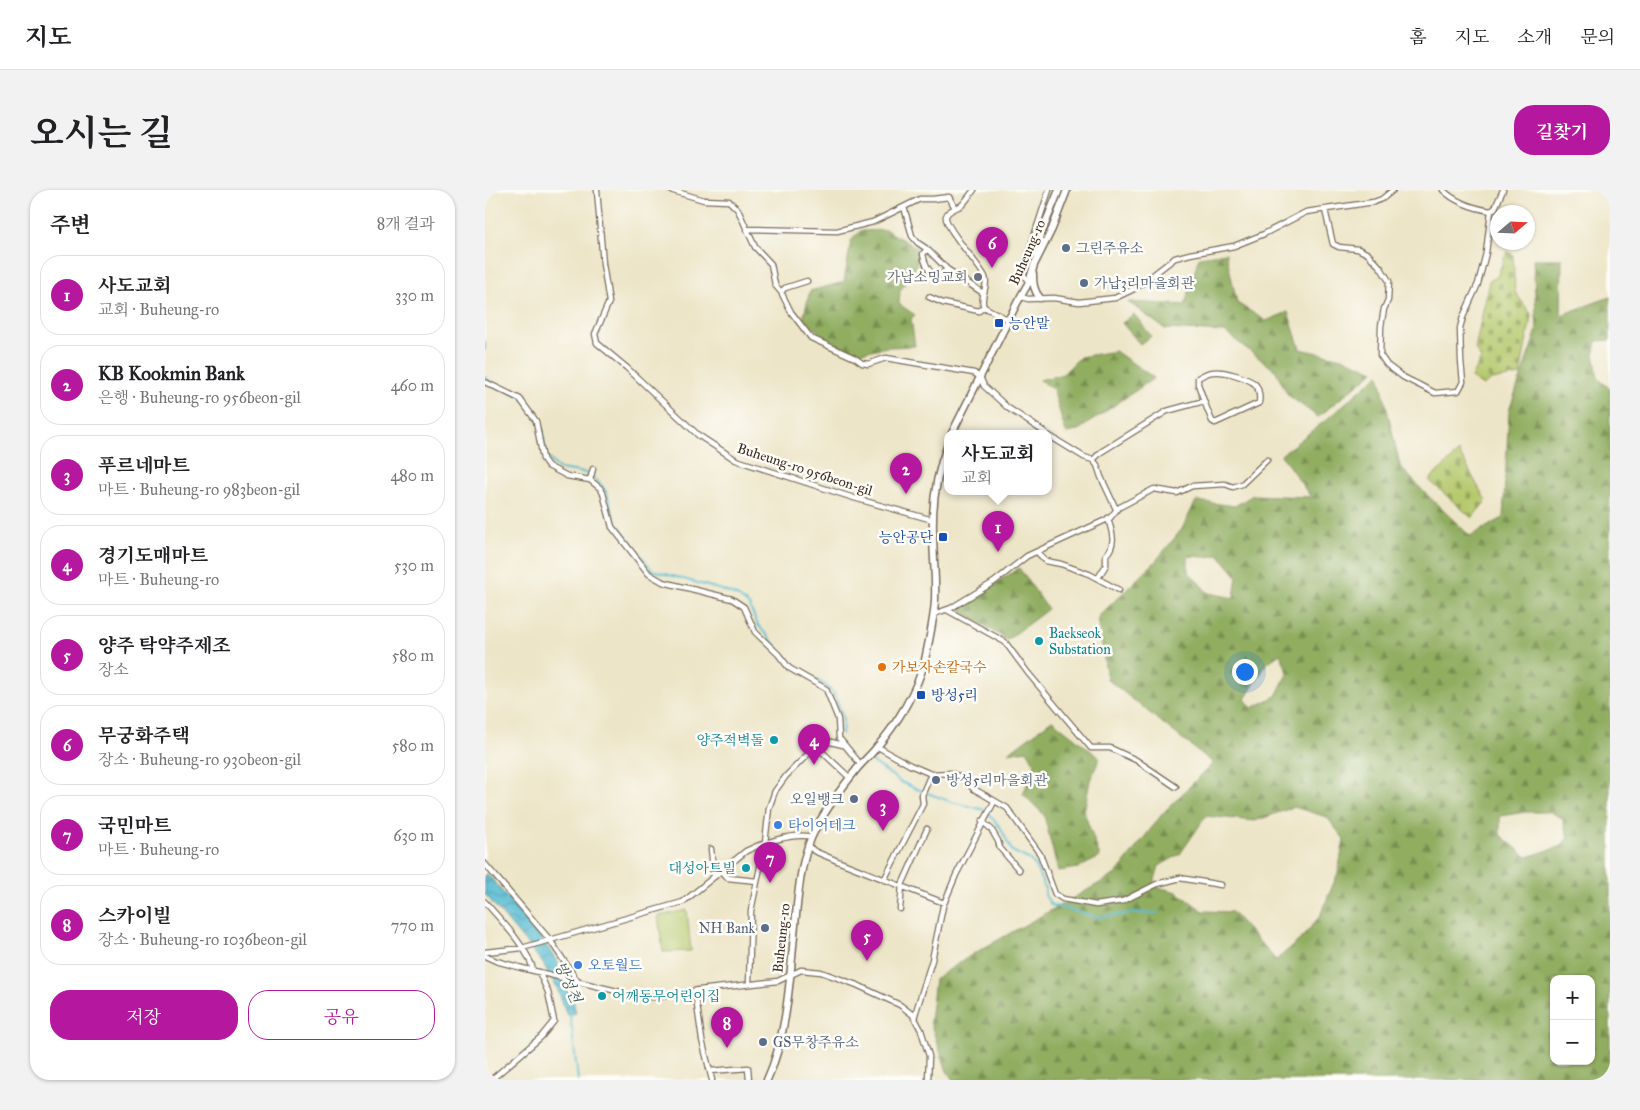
<!DOCTYPE html>
<html lang="ko">
<head>
<meta charset="utf-8">
<style>
  body { margin:0; font-family:"IM FELL Great Primer","Noto Serif KR",serif; background:#f2f2f2; color:#202124 }
  .controls { position:absolute; right:15px; bottom:15px; display:grid; overflow:hidden; border-radius:10px; box-shadow:0 1px 4px #0004 }
  .controls button { width:45px; height:45px; display:grid; place-items:center; padding:0; border:0; border-bottom:1px solid #e0e0e0; background:#fff; color:#202124; font:25px sans-serif }
  .compass { position:absolute; left:1005px; top:15px; width:45px; height:45px; border-radius:50%; background:#fff; box-shadow:0 1px 4px #0004; rotate:71deg }
  .you { position:absolute; left:759px; top:481px; width:18px; height:18px; margin:-12px; border:4px solid #fff; border-radius:50%; background:#1a73e8; box-shadow:0 0 0 8px #1a73e833 }
  .badge { display:grid; place-items:center; width:32px; height:32px; border-radius:50%; background:#b5179e; color:#fff; font-size:16px; font-weight:700 }
  .pin { position:absolute; translate:-50% -41px; filter:drop-shadow(0 1px 2px #0008) }
  .pin::after { content:''; position:absolute; top:26px; width:18px; height:15px; background:inherit; clip-path:polygon(0 0,100% 0,50% 100%) }
  .popup { position:absolute; left:459px; top:240px; width:108px; height:65px; box-sizing:border-box; display:grid; place-content:center; border-radius:10px; background:#fff; filter:drop-shadow(0 1px 4px #0005); font-size:16px; white-space:nowrap; color:#757577 }
  .popup b { font-size:19px; color:#202124 }
  .popup::after { content:''; position:absolute; left:50%; top:100%; margin-left:-10px; border:10px solid transparent; border-top-color:#fff }
  .list { margin:0; padding:0; list-style:none }
  h2 { display:flex; justify-content:space-between; align-items:center; height:65px; margin:0; padding:0 20px; font-size:21px }
  h2 small { font-size:16px; font-weight:400; color:#757577 }
  .list li { display:grid; grid-template-columns:32px 1fr auto; gap:15px; align-items:center; box-sizing:border-box; height:80px; margin:0 10px 10px; padding:0 10px; border:1px solid #e0e0e0; border-radius:20px }
  .list b { display:block; font-size:19px; white-space:nowrap }
  .list p { margin:0; font-size:16px; white-space:nowrap; color:#757577 }
  .list em { font-size:16px; font-style:normal; color:#757577 }
  .actions { display:flex; gap:10px; padding:15px 20px }
  .actions a { flex:1; padding:11px 0; border:1px solid #b5179e; border-radius:20px; text-align:center; font-size:18px; color:#b5179e }
  .actions .main { background:#b5179e; color:#fff }
  .map { position:relative; flex:none; width:1125px; height:890px; overflow:hidden; border-radius:20px }
  header { display:flex; align-items:center; gap:30px; box-sizing:border-box; height:70px; padding:0 25px; background:#fff; border-bottom:1px solid #e0e0e0 }
  header strong { font-size:24px }
  nav { display:flex; gap:28px; margin-inline-start:auto; font-size:18px }
  .intro { display:flex; align-items:center; justify-content:space-between; box-sizing:border-box; height:120px; padding:0 30px }
  h1 { margin:0; font-size:35px }
  .button { padding:12px 22px; border-radius:20px; background:#b5179e; color:#fff; font-size:18px; font-weight:700 }
  main { display:flex; gap:30px; padding:0 30px }
  aside { flex:1; background:#fff; border-radius:20px; box-shadow:0 1px 4px #0004 }
  .map>svg:first-child { display:block }
  .forest { fill:url(#forest-firs); stroke:#666c3f; fill-rule:evenodd }
  .cemetery { fill:url(#cemetery-stones); stroke:#787a46 }
  .park { fill:#b5c96d; stroke:#787a46 }
  .water { fill:url(#water-waves); stroke:#487278 }
  .lines { fill:none; stroke-linecap:round; stroke-linejoin:round }
  .stream { stroke:#54bbd2; stroke-width:2 }
  .minor-casing { stroke:#796b59; stroke-width:7 }
  .secondary-casing { stroke:#796b59; stroke-width:9 }
  .minor { stroke:#fff; stroke-width:4.5 }
  .secondary { stroke:#fff; stroke-width:6 }
  .service-dot { fill:#5c6f8a; stroke:#fdfcf7; stroke-width:2 }
  .worship-dot { fill:#6b7280; stroke:#fdfcf7; stroke-width:2 }
  .transit-dot { fill:#1a4fb4; stroke:#fdfcf7; stroke-width:2 }
  .culture-dot { fill:#0f9aa8; stroke:#fdfcf7; stroke-width:2 }
  .food-dot { fill:#e8710a; stroke:#fdfcf7; stroke-width:2 }
  .shop-dot { fill:#3f7fe0; stroke:#fdfcf7; stroke-width:2 }
  .labels { text-anchor:middle; stroke-width:5; stroke-linejoin:round; paint-order:stroke }
  .service-label { font-size:14px; fill:#4e5e75; stroke:#fdfcf7; text-anchor:start }
  .street-label { font-size:14px; fill:#3b2a1e; stroke:#fdfcf7 }
  .worship-label { font-size:14px; fill:#5b616d; stroke:#fdfcf7; text-anchor:end }
  .transit-label { font-size:14px; fill:#164399; stroke:#fdfcf7; text-anchor:start }
  .culture-label { font-size:14px; fill:#0d838f; stroke:#fdfcf7; text-anchor:start }
  .food-label { font-size:14px; fill:#c56008; stroke:#fdfcf7; text-anchor:start }
  .shop-label { font-size:14px; fill:#366cbe; stroke:#fdfcf7; text-anchor:start }
  .water-label { font-size:15px; font-style:italic; fill:#445d5d; stroke:#fdfcf7 }
</style>
</head>
<body>
<header>
<strong>지도</strong>
<nav><a>홈</a><a>지도</a><a>소개</a><a>문의</a></nav>
</header>
<div class="intro"><h1>오시는 길</h1><a class="button">길찾기</a></div>
<main>
<aside>
<h2>주변<small>8개 결과</small></h2>
<ul class="list">
<li><span class="badge">1</span><div><b>사도교회</b><p>교회 · Buheung-ro</p></div><em>330 m</em></li>
<li><span class="badge">2</span><div><b>KB Kookmin Bank</b><p>은행 · Buheung-ro 956beon-gil</p></div><em>460 m</em></li>
<li><span class="badge">3</span><div><b>푸르네마트</b><p>마트 · Buheung-ro 983beon-gil</p></div><em>480 m</em></li>
<li><span class="badge">4</span><div><b>경기도매마트</b><p>마트 · Buheung-ro</p></div><em>530 m</em></li>
<li><span class="badge">5</span><div><b>양주 탁약주제조</b><p>장소</p></div><em>580 m</em></li>
<li><span class="badge">6</span><div><b>무궁화주택</b><p>장소 · Buheung-ro 930beon-gil</p></div><em>580 m</em></li>
<li><span class="badge">7</span><div><b>국민마트</b><p>마트 · Buheung-ro</p></div><em>630 m</em></li>
<li><span class="badge">8</span><div><b>스카이빌</b><p>장소 · Buheung-ro 1036beon-gil</p></div><em>770 m</em></li>
</ul>
<div class="actions"><a class="main">저장</a><a>공유</a></div>
</aside>
<div class="map">
<svg width="1125" height="890" viewBox="0 0 1125 890">
  <defs>
    <pattern id="forest-firs" width="22" height="20" patternUnits="userSpaceOnUse" patternTransform="scale(1.25)"><rect width="22" height="20" fill="#90ad60"/><path d="M5 1l3.5 6h-7zM16 11l3.5 6h-7z" fill="#778d4f"/></pattern>
    <pattern id="cemetery-stones" width="16" height="16" patternUnits="userSpaceOnUse" patternTransform="scale(1.25)"><rect width="16" height="16" fill="#b5c96d"/><path d="M2 7V4a2 2 0 0 1 4 0v3zM10 15v-3a2 2 0 0 1 4 0v3z" fill="#94a359"/></pattern>
    <pattern id="water-waves" width="16" height="10" patternUnits="userSpaceOnUse" patternTransform="scale(1.25)"><rect width="16" height="10" fill="#54bbd2"/><path d="M0 5q4-4 8 0t8 0" fill="none" stroke="#4798aa"/></pattern>
  </defs>
  <rect width="100%" height="100%" fill="#fdfcf7"/>
  <filter id="ink" filterUnits="userSpaceOnUse"><feTurbulence type="fractalNoise" baseFrequency=".02" numOctaves="2"/><feDisplacementMap in="SourceGraphic" scale="10" xChannelSelector="R" yChannelSelector="G"/><feConvolveMatrix kernelMatrix="1 2 1 2 8 2 1 2 1" color-interpolation-filters="sRGB"/></filter>
  <filter id="wash" filterUnits="userSpaceOnUse"><feTurbulence type="fractalNoise" baseFrequency=".0096" numOctaves="4" result="noise"/><feDisplacementMap in="SourceGraphic" scale="20" xChannelSelector="R" yChannelSelector="G"/><feGaussianBlur stdDeviation="1.12" result="paint"/><feColorMatrix in="noise" values="0 0 0 0 0 0 0 0 0 0 0 0 0 0 0 0 0 1.4 0 .05"/><feComposite in="paint" operator="in"/></filter>
  <g filter="url(#wash)">
    <rect width="100%" height="100%" fill="#ede5c7"/>
    <path class="forest" d="M401 40 432 58 434 68 426 87 415 100 414 114 430 125 426 129 430 156 402 157 371 163 345 151 318 129 325 101 359 92 366 51 375 41Z
      M741 63 752 113 781 131 803 122 815 159 861 169 889 181 833 227 803 205 791 181 740 142 680 139 643 112 700 115 714 67Z
      M1048 69H1077L1076 125 1125 107V150L1111 151 1109 164 1113 188 1125 199V890H468L462 881 445 832 450 789 488 764 631 684 678 623 728 573 622 489 613 427 670 372 697 339 711 311 750 316 768 305 826 307 796 265 841 230 894 184 915 276 937 300 985 346 1018 328 1024 221 1052 140ZM734 365 752 386 749 408 723 403 703 381V366L722 367ZM795 464 803 482 791 506 767 518 760 509 783 472ZM809 617 842 627 859 649 853 683 835 726 816 749 791 770 747 722 718 721 692 702 668 696 674 676 695 664 721 626 770 631ZM1041 622H1066L1077 628 1083 647 1077 656 1042 667 1015 645V626ZM1069 789H1106V871H1069Z
      M649 124 666 146 655 154 637 133Z
      M630 161 669 188 592 241 581 243 568 199 555 190 578 184 595 167Z
      M534 378 563 419 522 450 475 420 483 411Z
      M567 530 615 568 605 590 599 622 615 667 593 678 573 681 559 625 538 604 550 574 542 560 523 563Z"/>
    <path class="cemetery" d="M1022 61 1028 65 1030 102 1046 124 1045 132 1035 185 1006 190 998 196 986 188 996 168 990 159 1004 91 1012 87Z
      M974 262 1001 311 987 328 944 290Z"/>
    <path class="park" d="M202 720 206 761 178 762 173 726Z"/>
    <path class="water" d="M0 684 4 686C33 720 70 758 86 800 88 807 89 816 91 823L82 825 72 798 57 772 0 704Z"/>
    <g class="lines">
      <path class="stream" d="M0 152V160
        M0 187 7 193
        M12 195 35 206 45 216 57 236 61 265 69 274 75 279 101 283 115 293 122 303 130 331 167 380 237 400 254 407 264 415 273 435 307 475 340 495 350 505 358 527 357 545
        M387 571 416 592 434 600 467 612 500 620 515 637 527 661 545 670 549 674 560 698V705L566 715 612 727 648 723H672
        M85 823 93 890"/>
    </g>
  </g>
  <g filter="url(#ink)">
    <g class="lines">
      <g class="minor-casing">
        <path id="minor" d="M112 0 118 74 124 112 110 144 112 153 142 178 213 245 251 270 369 308 448 330
          M185 0 219 10 244 11 253 20 270 57 286 74 290 95 296 102 306 122 326 148 370 168 377 173 383 174 401 168 489 183 495 187 499 196 523 218 561 243
          M489 0C485 5 481 11 477 15 472 18 463 20 461 26 458 36 494 74 500 87 504 98 494 106 499 117L524 130
          M958 0C971 13 988 18 1006 21L1010 18 1018 0
          M419 17 427 46 433 53 442 59 462 79 498 103
          M840 20 848 54 854 57 873 59 883 64 896 78 904 91 903 110 899 119 896 136 895 165 902 175 918 187 950 203 973 201 978 192 976 171 975 138 978 127 993 94 1001 63 1006 21
          M261 39 352 41 388 32 435 9H448L464 7 470 18
          M442 59 438 64C440 76 444 81 452 89L462 79
          M544 92 537 83 564 0
          M296 102 300 98 322 91
          M444 107 458 113 494 121 499 117
          M536 107 543 109 569 108 594 112 630 108 651 98 690 68 705 64 749 56 779 44 821 22 889 12 897 9 908 0
          M0 192 35 209 51 231 58 269 63 276 82 286 105 290 115 298 118 303 127 337 164 384 178 392 247 409 259 417 270 442 293 464 304 478 341 499 353 529 354 548 376 575
          M563 245 599 267 608 270 612 275 616 287 631 319
          M608 270 616 262 682 221 719 211 727 231 730 233 774 213C775 207 774 198 770 194 763 188 738 180 728 182 723 182 718 185 713 188V194L719 211
          M105 290 108 279
          M552 362 561 371 576 374 604 384 634 400
          M613 388 621 375V365C632 353 627 343 623 328
          M462 420 520 452 543 483 606 558H625L651 570 691 597
          M449 424 466 418 509 392 542 366 625 328 633 318 669 299 692 303 707 296 740 294 748 297 757 294 782 270
          M331 556 342 551 358 555
          M393 557 425 575 446 584 466 583 475 587 489 599 522 618 555 664 570 704 578 709 611 715 638 711 672 694 695 688 736 695
          M497 631 506 639 513 651 515 658 534 680
          M324 656 329 661 355 672 459 713
          M226 659 229 687
          M0 674 65 750 93 792
          M237 681 243 688 272 691
          M399 690 438 614 437 605 446 584
          M0 712C14 728 44 759 48 780
          M415 719 417 695 442 639
          M0 762 37 758 198 712 261 661C277 653 310 642 327 647
          M0 766 11 771 37 778 140 803 164 807 180 806 214 800 293 791 316 780 336 782 372 795 415 815 428 825 436 840 444 866 443 890
          M264 794 266 721 280 653 284 618 290 601 301 586 331 556 365 588
          M210 801 217 850 227 890
          M429 828 447 770 458 716 471 685 509 612
          M225 881 263 878 264 890
          M6 890 56 847 69 831 63 802 54 782"/>
      </g>
      <g class="secondary-casing">
        <path id="secondary" d="M552 65 556 44 574 0
          M548 84C548 94 549 101 555 108
          M467 243 532 113 544 92 549 75 567 39 582 0
          M282 890C303 844 305 785 310 735 313 706 315 673 327 646 338 623 355 600 371 580 377 572 385 566 391 558 412 534 432 501 440 470 444 450 449 430 450 410 451 387 448 365 448 342 447 312 452 282 463 254"/>
      </g>
      <use href="#minor" class="minor"/>
      <use href="#secondary" class="secondary"/>
    </g>
  </g>
  <g class="service-dot">
    <circle cx="581" cy="58" r="5"/>
    <circle cx="599" cy="93" r="5"/>
    <circle cx="451" cy="590" r="5"/>
    <circle cx="369" cy="609" r="5"/>
    <circle cx="280" cy="738" r="5"/>
    <circle cx="278" cy="852" r="5"/>
  </g>
  <circle class="worship-dot" cx="493" cy="87" r="5"/>
  <g class="transit-dot">
    <rect x="509" y="128" width="10" height="10" rx="2.5"/>
    <rect x="453" y="342" width="10" height="10" rx="2.5"/>
    <rect x="431" y="500" width="10" height="10" rx="2.5"/>
  </g>
  <g class="culture-dot">
    <circle cx="554" cy="451" r="5"/>
    <circle cx="289" cy="550" r="5"/>
    <circle cx="261" cy="678" r="5"/>
    <circle cx="117" cy="806" r="5"/>
  </g>
  <circle class="food-dot" cx="397" cy="477" r="5"/>
  <g class="shop-dot">
    <circle cx="293" cy="635" r="5"/>
    <circle cx="93" cy="775" r="5"/>
  </g>
  <g class="labels">
    <g class="service-label">
      <text x="591" y="63">그린주유소</text>
      <text x="609" y="98">가납3리마을회관</text>
      <text x="461" y="595">방성5리마을회관</text>
      <text x="359" y="614" text-anchor="end">오일뱅크</text>
      <text x="270" y="743" text-anchor="end">NH Bank</text>
      <text x="288" y="857">GS무창주유소</text>
    </g>
    <g class="street-label">
      <text transform="translate(542 62) rotate(-66)" y="5">Buheung-ro</text>
      <text transform="translate(320 279) rotate(18)" y="5">Buheung-ro 956beon-gil</text>
      <text transform="translate(296 748) rotate(-84)" y="5">Buheung-ro</text>
    </g>
    <g class="worship-label">
      <text x="483" y="92">가납소밍교회</text>
    </g>
    <g class="transit-label">
      <text x="524" y="138">능안말</text>
      <text x="448" y="352" text-anchor="end">능안공단</text>
      <text x="446" y="510">방성5리</text>
    </g>
    <g class="culture-label">
      <text x="564" y="448">Baekseok<tspan x="564" dy="16">Substation</tspan></text>
      <text x="279" y="555" text-anchor="end">양주적벽돌</text>
      <text x="251" y="683" text-anchor="end">대성아트빌</text>
      <text x="127" y="811">어깨동무어린이집</text>
    </g>
    <g class="food-label">
      <text x="407" y="482">가보자손칼국수</text>
    </g>
    <g class="shop-label">
      <text x="303" y="640">타이어테크</text>
      <text x="103" y="780">오토월드</text>
    </g>
    <g class="water-label">
      <text transform="translate(83 792) rotate(66)" y="5">방성천</text>
    </g>
  </g>
</svg>
<div class="controls">
<button>+</button>
<button>−</button>
</div>
<svg class="compass" viewBox="-18 -18 36 36"><path d="M0-13l5 13h-10z" fill="#e53935"/><path d="M0 13l5-13h-10z" fill="#757577"/></svg>
<div class="you"></div>
<div class="pin badge" style="left:513px;top:362px">1</div>
<div class="popup"><b>사도교회</b>교회</div>
<div class="pin badge" style="left:421px;top:304px">2</div>
<div class="pin badge" style="left:398px;top:641px">3</div>
<div class="pin badge" style="left:329px;top:575px">4</div>
<div class="pin badge" style="left:382px;top:771px">5</div>
<div class="pin badge" style="left:507px;top:78px">6</div>
<div class="pin badge" style="left:285px;top:693px">7</div>
<div class="pin badge" style="left:242px;top:858px">8</div>
</div>
</main>
</body>
</html>
